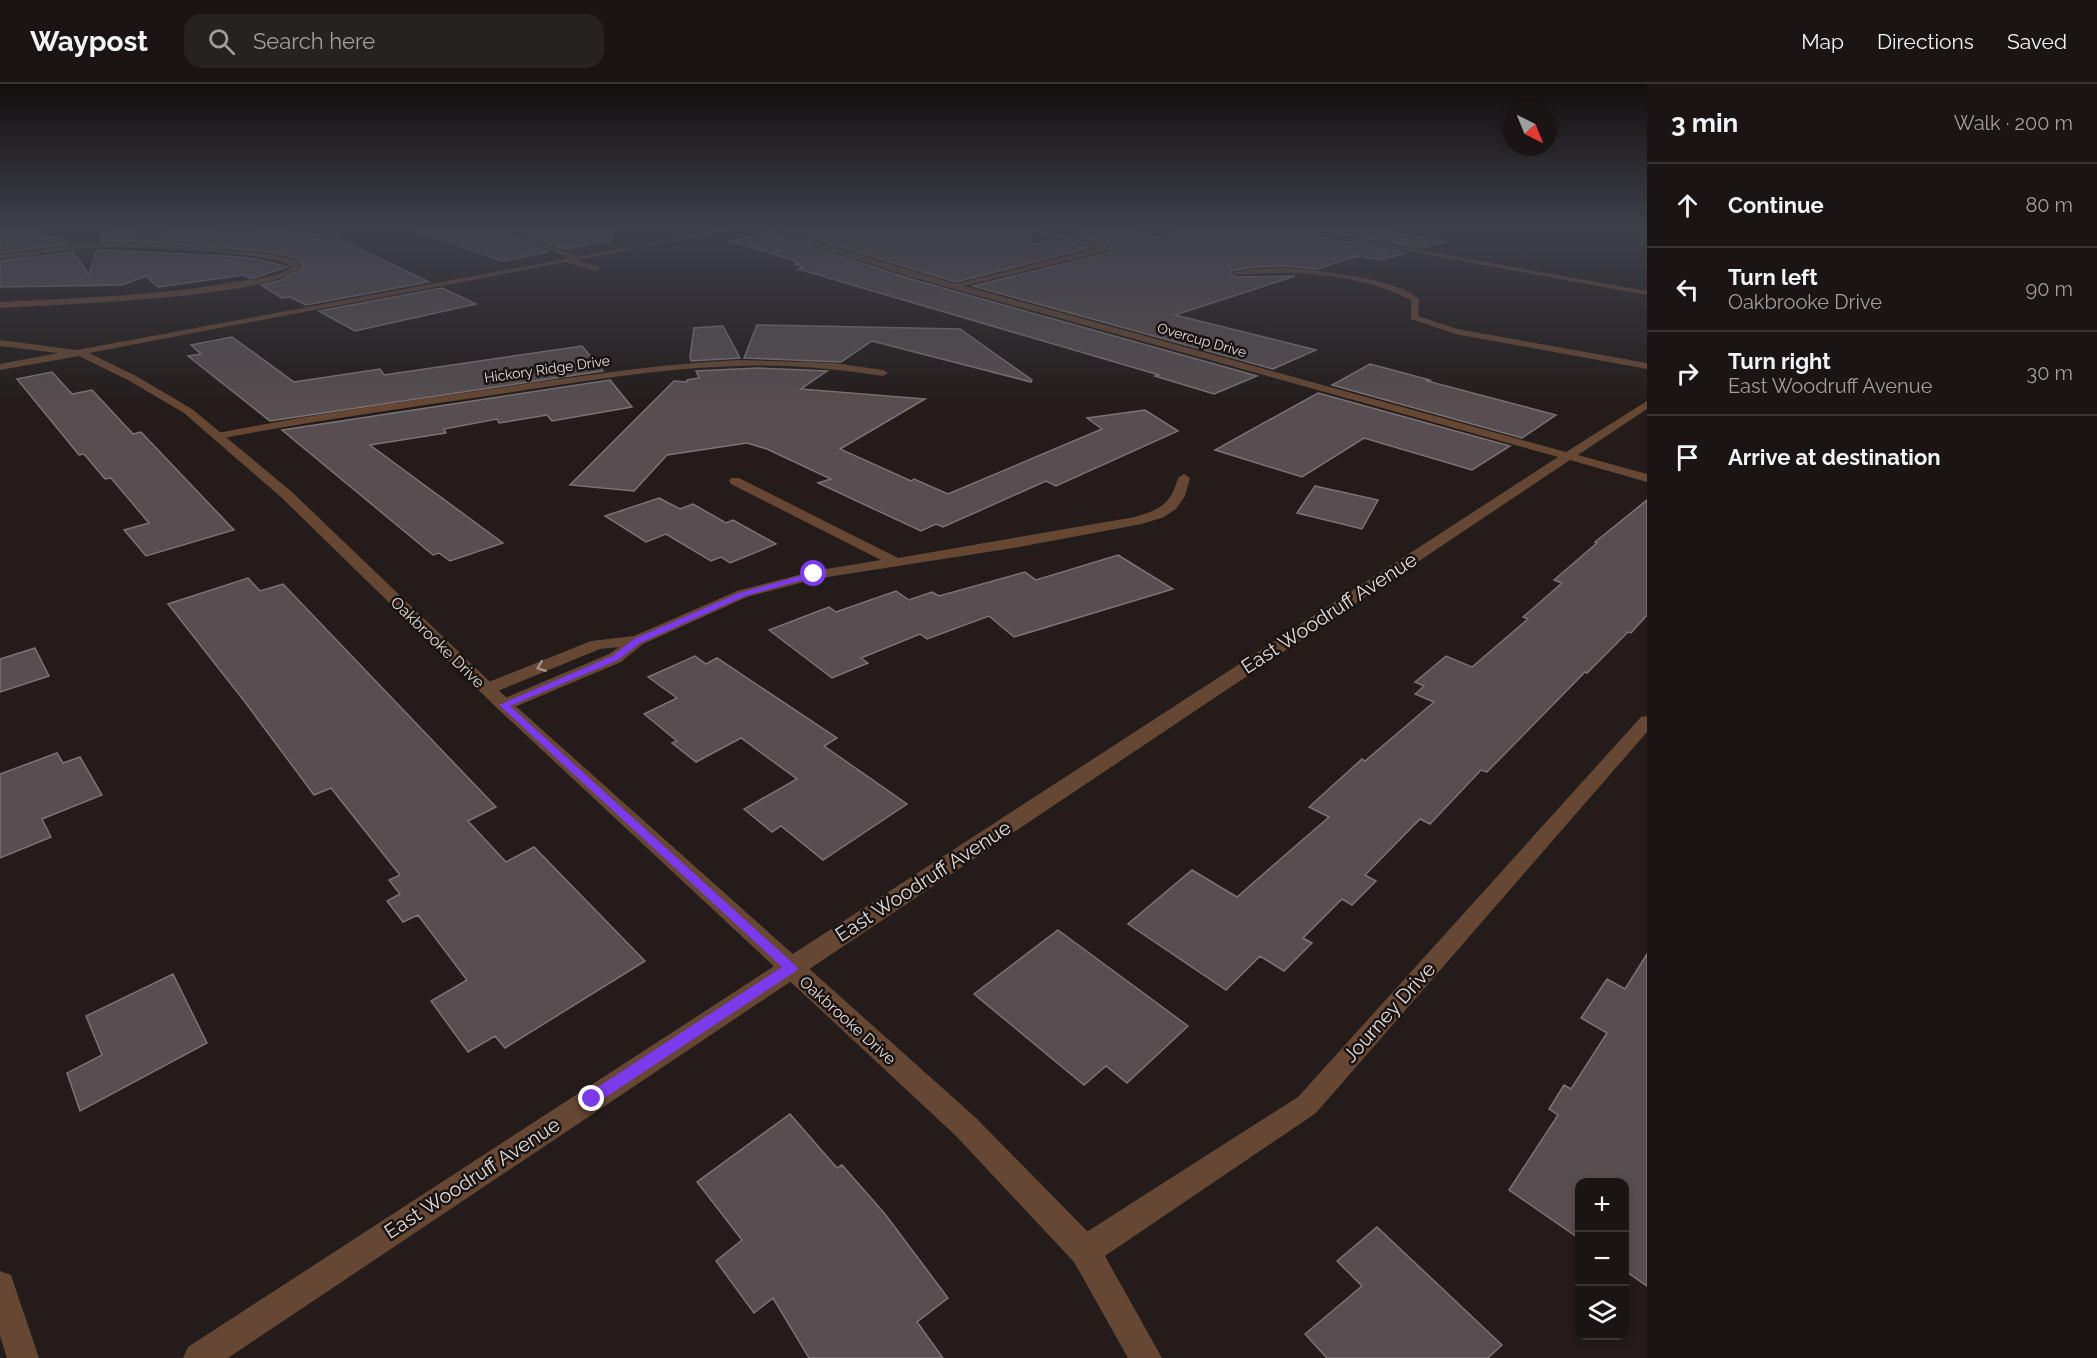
<!DOCTYPE html>
<html lang="en">
<head>
<meta charset="utf-8">
<style>
  body { margin:0; font-family:Raleway,sans-serif; background:#272222; color:#f1f3f6 }
  .controls { position:absolute; right:18px; bottom:18px; display:grid; overflow:hidden; border-radius:12px; box-shadow:0 3px 9px #0003 }
  .controls button { width:54px; height:54px; display:grid; place-items:center; padding:0; border:0; border-bottom:2px solid #383434; background:#1a1514; color:#f1f3f6; font:30px sans-serif }
  .compass { position:absolute; left:1503px; top:18px; width:54px; height:54px; border-radius:50%; background:#1a1514; box-shadow:0 3px 9px #0003; rotate:137deg }
  .stop { position:absolute; width:18px; height:18px; margin:-14px; border:4px solid #7c3aed; border-radius:50%; background:#fff }
  .stop.end { background:#7c3aed; border-color:#fff; box-shadow:0 2px 6px #0008 }
  .list { margin:0; padding:0; list-style:none }
  h2 { display:flex; justify-content:space-between; align-items:center; height:78px; margin:0; padding:0 24px; font-size:26px }
  h2 small { font-size:20px; font-weight:400; color:#9f9fa0 }
  .list li { display:grid; grid-template-columns:39px 1fr auto; gap:18px; align-items:center; box-sizing:border-box; height:84px; padding:0 24px; border-top:2px solid #383434 }
  .list b { display:block; font-size:22px; white-space:nowrap }
  .list p { margin:0; font-size:20px; white-space:nowrap; color:#9f9fa0 }
  .list em { font-size:20px; font-style:normal; color:#9f9fa0 }
  .icon { flex:none; width:33px; height:33px; fill:none; stroke:currentColor; stroke-width:2; stroke-linecap:round; stroke-linejoin:round }
  .map { position:relative; flex:none; width:1647px; height:1274px; overflow:hidden }
  header { display:flex; align-items:center; gap:36px; box-sizing:border-box; height:84px; padding:0 30px; background:#1a1514; border-bottom:2px solid #383434 }
  header strong { font-size:28px }
  nav { display:flex; gap:33px; margin-inline-start:auto; font-size:21px }
  .search { width:420px; height:54px; background:#272222; display:flex; align-items:center; gap:15px; box-sizing:border-box; padding:0 21px; border-radius:18px; color:#9f9fa0; font-size:22px }
  main { display:flex }
  aside { flex:1; background:#1a1514 }
  .map>svg:first-child { display:block }
  .building { fill:#564e50; stroke:#7c7376; stroke-width:1.5 }
  .lines { fill:none; stroke-linecap:round; stroke-linejoin:round }
  .service { fill:#654734; fill-rule:evenodd }
  .minor { fill:#654734; fill-rule:evenodd }
  .tertiary { fill:#654734; fill-rule:evenodd }
  .oneway { stroke:#a29188 }
  .route { fill:#7c3aed }
  .labels { text-anchor:middle; stroke-width:5; stroke-linejoin:round; paint-order:stroke }
  .far-street-label { font-size:14px; fill:#e0dbdb; stroke:#1a1312 }
  .street-label { font-size:16px; fill:#e0dbdb; stroke:#1a1312 }
  .near-street-label { font-size:20px; fill:#e0dbdb; stroke:#1a1312 }
</style>
</head>
<body>
<header>
<strong>Waypost</strong>
<div class="search"><svg class="icon" aria-label="search" viewBox="0 0 24 24"><circle cx="10" cy="10" r="6"/><path d="M15 15l6 6"/></svg>Search here</div>
<nav><a>Map</a><a>Directions</a><a>Saved</a></nav>
</header>
<main>
<div class="map">
<svg width="1647" height="1274" viewBox="0 0 1647 1274">
  <rect width="100%" height="100%" fill="#231c1b"/>
  <path class="building" d="M0 143H26L49 153 61 151 68 160 0 169Z
    M417 143H485L548 168 502 177 416 147Z
    M502 143H610L612 156 564 165Z
    M805 143H1007L1008 145 1030 150 1031 161 1054 156 1089 164 956 198 785 146Z
    M1105 143 1159 153 1198 143H1275L1277 145 1406 169 1380 176 1357 172 1317 185 1286 182 1253 183 1232 187 1230 190 1236 193 1295 192 1175 231 1316 266 1273 285 973 202 1112 168 1111 160 1071 151Z
    M1301 143H1361L1446 158 1422 164Z
    M137 146 134 157 100 158 102 149Z
    M173 146 247 150 260 146 333 152 429 198 306 221 290 213 282 214 261 201 282 196 302 185 303 182 296 174 271 168 137 157Z
    M770 149 907 194 1257 292 1214 310 1155 292 1159 291 798 185 804 183 794 180 799 179 793 177H796L731 157Z
    M97 166 228 172 257 175 287 183 257 193 249 194 244 191 158 203 146 192 122 201 0 203V177L73 168 89 191Z
    M442 204 476 220 355 247 319 227Z
    M757 241 960 245 1032 296 1031 298 872 257 841 278 744 274Z
    M723 242 740 274 691 277 690 273 694 244Z
    M232 253 294 298 380 285 384 291 582 262 603 287 270 337 188 272 201 270 191 261Z
    M1370 280 1430 296 1427 297 1556 331 1522 354 1332 301Z
    M757 284 827 287 801 305 925 315 840 365 911 397 914 395 948 410 1102 345 1087 334 1145 326 1178 347 1056 402 1046 397 943 443 936 440 921 447 818 399 831 395 767 365 747 359 667 371 634 407 570 401 674 297 687 298V296L699 294 696 287Z
    M52 288 72 310 92 306 133 350 141 348 234 446 146 472 124 446 149 439 111 394 105 395 84 370 79 371 17 295Z
    M610 296 632 323 552 337 547 331 499 339 497 335 444 345 446 349 370 361 503 459 450 477 439 469 433 471 282 346Z
    M1318 309 1510 362 1472 386 1364 354 1302 393 1215 366Z
    M1315 402 1378 416 1362 445 1297 429Z
    M659 414 680 425 693 420 726 439 733 436 776 460 730 479 721 473 711 477 666 450 646 458 605 432Z
    M1647 416V531L1631 549 1628 548 1587 589 1585 588 1487 688 1481 686 1430 740 1420 735 1365 791 1376 797 1352 821 1342 815 1303 854 1312 859 1284 887 1260 872 1226 906 1128 840 1192 786 1237 813 1329 733 1309 723 1362 675 1365 677 1434 618 1415 610 1424 602 1415 598 1446 572 1472 583 1528 535 1523 533 1562 499 1554 496 1597 459 1595 458Z
    M1118 471 1173 505 1014 553 989 532 927 555 920 550 861 574 868 579 832 594 769 546 829 523 836 528 896 507 909 516 932 508 939 512 1025 488 1036 496Z
    M248 494 260 507 283 500 496 723 468 737 506 778 534 763 645 877 505 964 495 952 468 968 431 917 467 896 418 831 403 838 387 817 400 810 389 796 400 791 331 704 314 711 245 618 168 520Z
    M35 564 49 592 0 608V575Z
    M695 572 706 580 717 574 837 654 824 662 907 720 823 776 781 742 772 748 744 725 797 695 741 654 696 678 672 659 677 657 644 630 677 614 648 593Z
    M57 669 63 679 80 673 102 711 42 735 51 753 0 774V690Z
    M1058 846 1188 942 1127 999 1106 982 1084 1001 974 910Z
    M1647 870V1202L1624 1186V1098H1580V1155L1509 1106 1558 1031 1549 1025 1564 1001 1571 1005 1607 949 1581 934 1607 895 1625 905Z
    M173 890 207 959 80 1027 67 989 102 971 86 932Z
    M790 1030 837 1084 842 1081 885 1130 948 1214 917 1238 943 1274H809L773 1214 754 1229 716 1177 742 1156 697 1098Z
    M1377 1143 1502 1261 1488 1274H1327L1305 1250 1362 1202 1337 1177Z"/>
  <g class="lines">
    <path class="service" d="M1286 184C1318 186 1395 194 1419 215L1418 232 1457 245 1647 279V285L1455 250 1411 235V216L1407 214C1356 189 1291 186 1236 191L1232 189 1253 185Z"/>
    <path class="minor" d="M487 143H496L583 174 576 176Z
      M757 143H766L956 200 1099 164 1009 143H1020L1111 162V166L964 202 1566 368 1647 317V325L1578 371 1647 390V398L1570 376 228 1274H183L188 1263 1558 373 908 192Z
      M1277 143H1290L1647 207V211Z
      M146 159 271 170 295 176 301 183C269 215 54 220 0 224V218C79 214 157 212 235 198 254 195 277 194 292 183 276 167 117 162 87 164 58 166 29 172 0 175V171L86 160Z
      M569 174 598 183 599 185 595 187 566 178 565 176Z
      M739 276 834 279 883 286 888 289 883 292C835 285 787 280 739 282 658 284 579 298 500 310 406 324 312 337 218 355L212 352 218 349C309 331 400 318 491 305 574 293 656 280 739 276Z
      M1184 390 1190 394 1185 412 1176 425 1164 433 1142 440 1019 463 815 495 747 513 643 560 621 578 510 625H498L495 621 498 617 609 570 619 563 600 565 493 609H481L478 605 481 601 591 557 634 552 737 507 814 487 881 476 731 400 729 397 731 394H739L898 474 1135 433C1161 425 1170 421 1178 394Z
      M1647 632V648L1316 1029 1096 1178 1085 1182 1074 1178 1070 1167 1074 1156 1298 1013 1641 633Z
      M0 1187 11 1191 39 1274H7L0 1252Z"/>
    <path class="tertiary" d="M737 143H749L89 269 136 292 192 325 292 408 510 617 976 1034 1096 1156 1162 1274H1128L1074 1178 956 1052 498 625 282 414 184 329 128 296 79 272 0 286V280L58 269 0 262V256L77 266Z"/>
  </g>
  <defs><path id="oneway-chevron" d="M-2-3.5L2.5 0L-2 3.5" fill="none" stroke-width="1.6" stroke-linecap="round" stroke-linejoin="round" transform="scale(1.5)"/></defs>
  <use class="oneway" href="#oneway-chevron" transform="translate(541 583) rotate(158)"/>
  <linearGradient id="sky" x2="0" y2="1"><stop stop-color="#130f0f"/><stop offset="0.45" stop-color="#3f404a"/><stop offset="1" stop-color="#3f404a" stop-opacity="0"/></linearGradient>
  <rect width="1647" height="321" fill="url(#sky)"/>
  <path class="route" d="M814 488 818 490 817 492 745 512 640 559 618 576 510 622 798 884 796 887 597 1019 592 1021 587 1019 585 1015 587 1010 782 883 499 621 612 572 634 555 739 509Z"/>
  <g class="labels">
    <g class="far-street-label">
      <text transform="translate(1202 256) rotate(16)" y="5">Overcup Drive</text>
      <text transform="translate(547 285) rotate(-8)" y="5">Hickory Ridge Drive</text>
    </g>
    <g class="street-label">
      <text transform="translate(438 558) rotate(44)" y="6">Oakbrooke Drive</text>
      <text transform="translate(848 936) rotate(42)" y="6">Oakbrooke Drive</text>
    </g>
    <g class="near-street-label">
      <text transform="translate(1329 529) rotate(-33)" y="7">East Woodruff Avenue</text>
      <text transform="translate(923 797) rotate(-33)" y="7">East Woodruff Avenue</text>
      <text transform="translate(1389 928) rotate(-48)" y="7">Journey Drive</text>
      <text transform="translate(472 1094) rotate(-33)" y="7">East Woodruff Avenue</text>
    </g>
  </g>
</svg>
<div class="controls">
<button>+</button>
<button>−</button>
<button><svg class="icon" aria-label="layers" viewBox="0 0 24 24"><path d="M12 4l9 5-9 5-9-5zM3 14l9 5 9-5"/></svg></button>
</div>
<svg class="compass" viewBox="-18 -18 36 36"><path d="M0-13l5 13h-10z" fill="#e53935"/><path d="M0 13l5-13h-10z" fill="#9f9fa0"/></svg>
<div class="stop" style="left:814px;top:490px"></div>
<div class="stop end" style="left:592px;top:1015px"></div>
</div>
<aside>
<h2>3 min<small>Walk · 200 m</small></h2>
<ul class="list">
<li><svg class="icon" aria-label="ahead" viewBox="0 0 24 24"><path d="M12 20V5M6 11l6-6 6 6"/></svg><div><b>Continue</b></div><em>80 m</em></li>
<li><svg class="icon" aria-label="left" viewBox="0 0 24 24"><path d="M17 20v-9H6M10 6l-5 5 5 5"/></svg><div><b>Turn left</b><p>Oakbrooke Drive</p></div><em>90 m</em></li>
<li><svg class="icon" aria-label="right" viewBox="0 0 24 24"><path d="M7 20v-9h11M14 6l5 5-5 5"/></svg><div><b>Turn right</b><p>East Woodruff Avenue</p></div><em>30 m</em></li>
<li><svg class="icon" aria-label="arrive" viewBox="0 0 24 24"><path d="M6 21V4h12l-3 4 3 4H6"/></svg><div><b>Arrive at destination</b></div></li>
</ul>
</aside>
</main>
</body>
</html>
